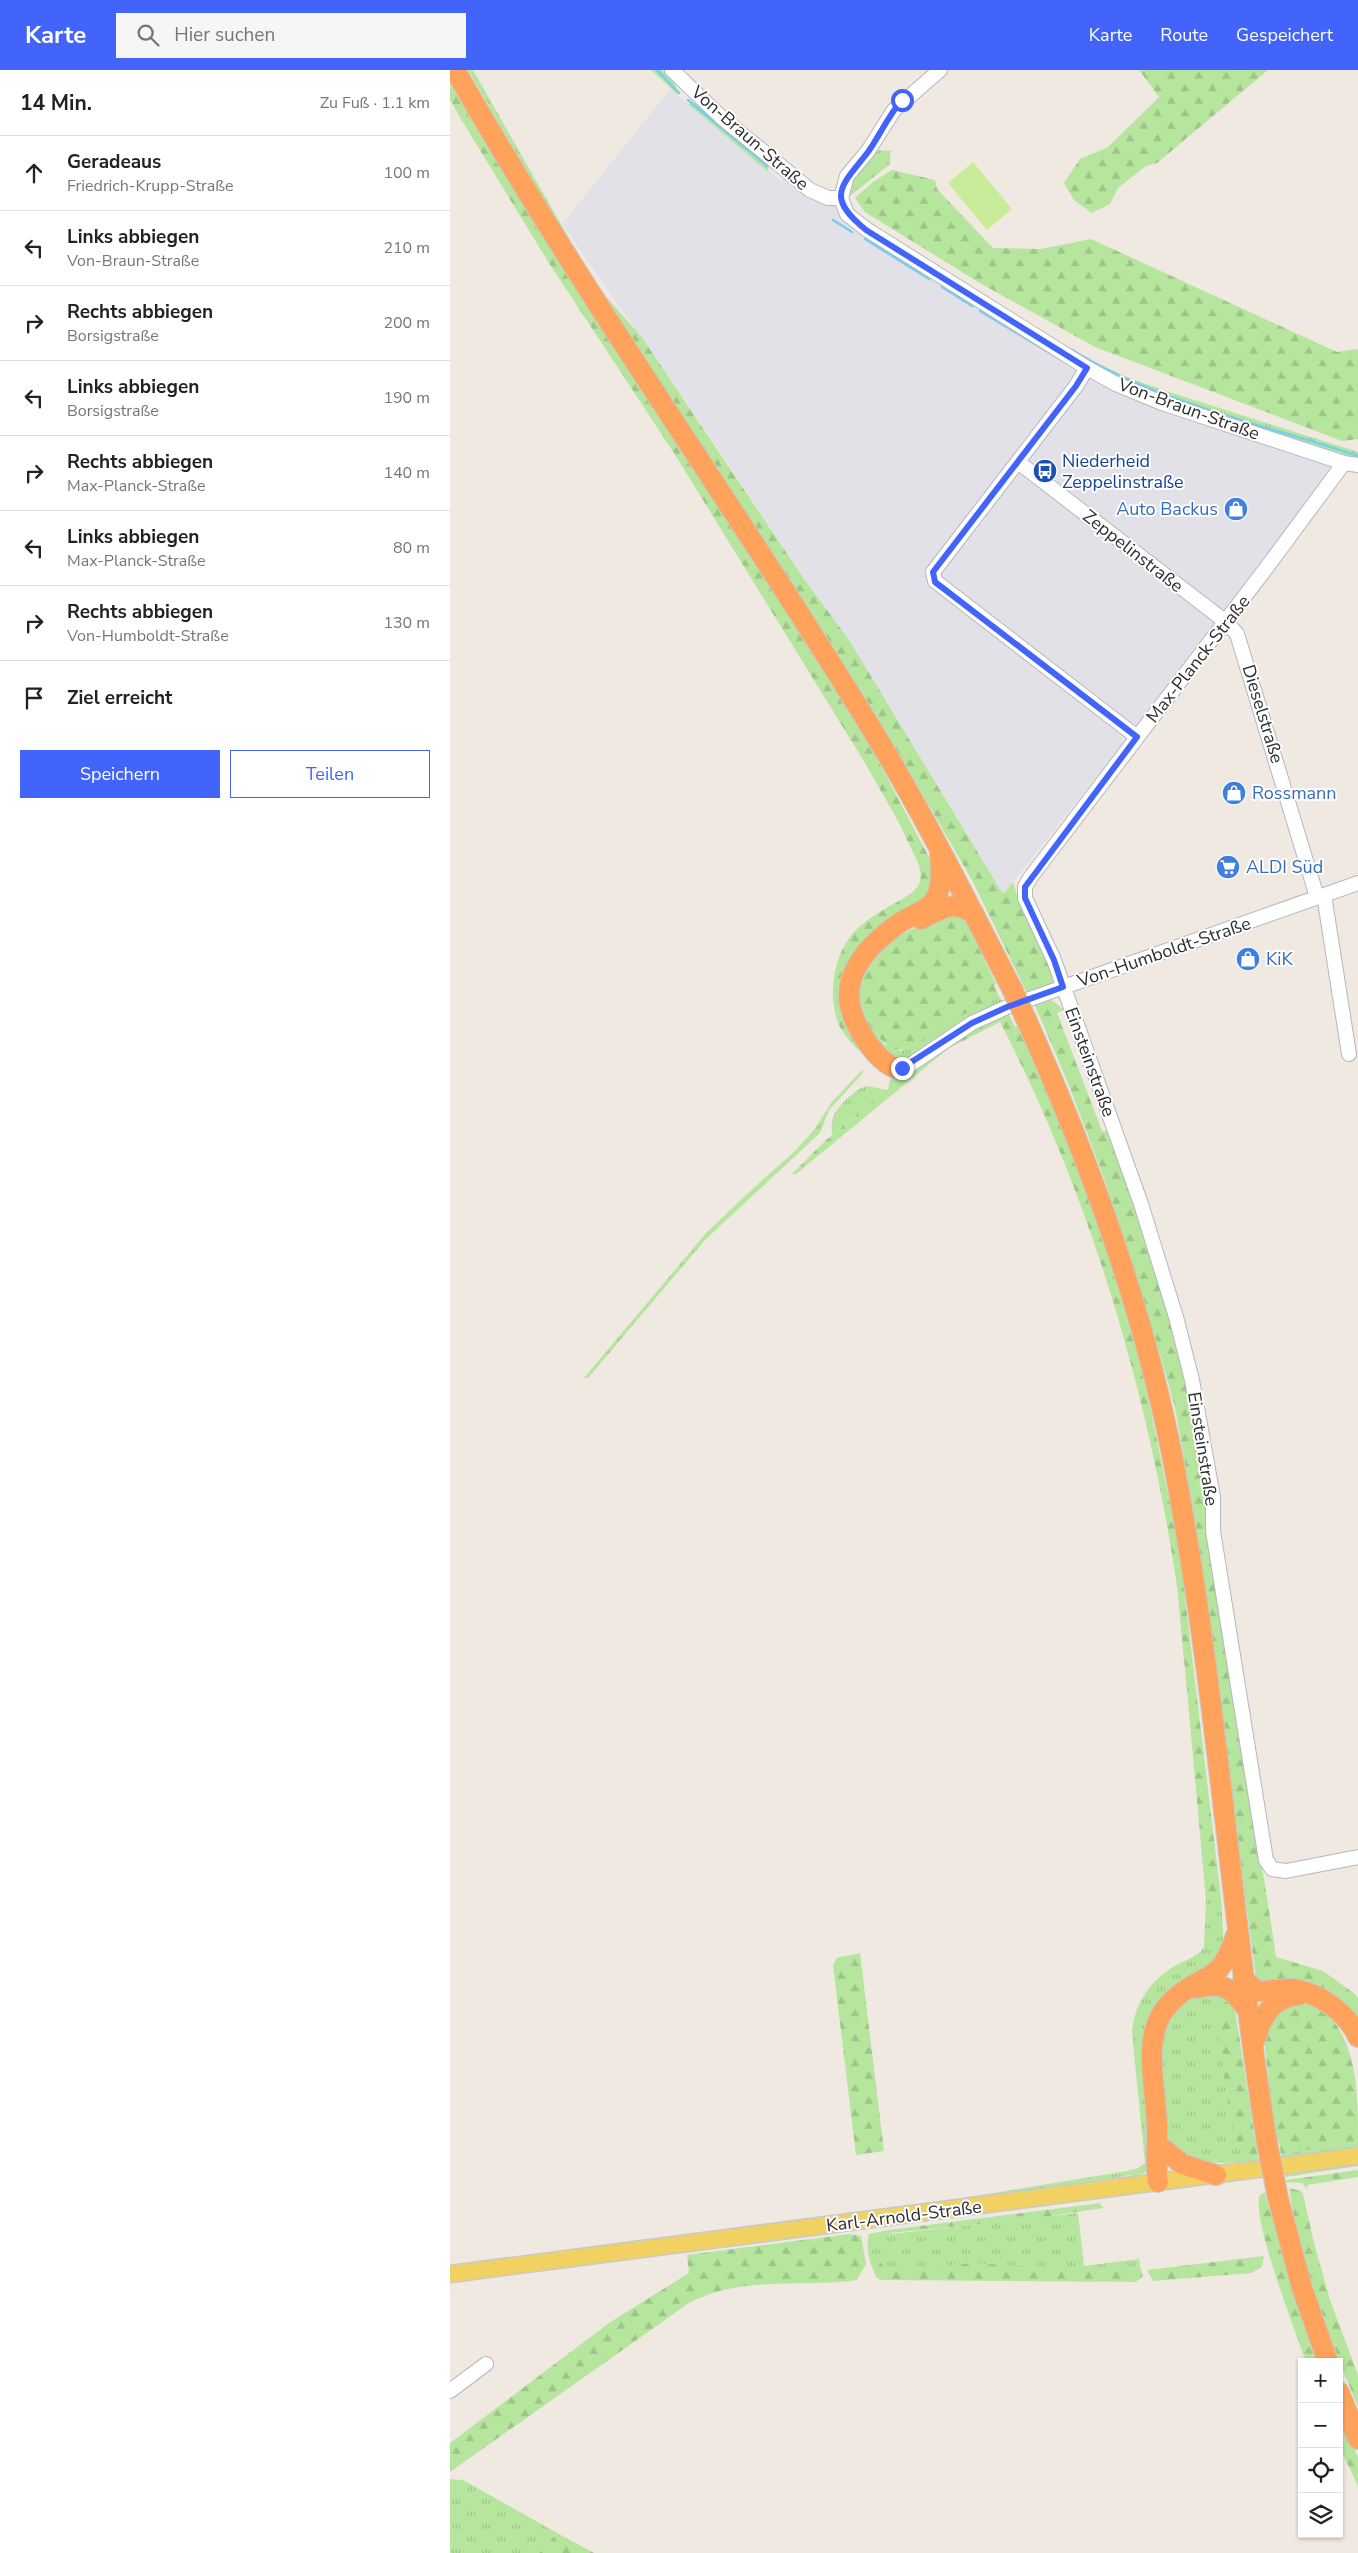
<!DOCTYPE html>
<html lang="de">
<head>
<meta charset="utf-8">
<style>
  body { margin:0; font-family:"Nunito Sans",sans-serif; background:#f6f6f6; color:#222 }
  .controls { position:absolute; right:15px; bottom:15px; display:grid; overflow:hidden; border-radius:0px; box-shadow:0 1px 4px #0004 }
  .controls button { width:45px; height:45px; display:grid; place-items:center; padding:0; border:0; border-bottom:1px solid #e0e0e0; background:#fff; color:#222; font:25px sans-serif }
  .stop { position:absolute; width:15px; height:15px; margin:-11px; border:4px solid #4264fb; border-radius:50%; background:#fff }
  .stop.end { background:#4264fb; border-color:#fff; box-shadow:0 1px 5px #0008 }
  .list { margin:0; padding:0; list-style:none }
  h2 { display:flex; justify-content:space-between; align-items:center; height:65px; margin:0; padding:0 20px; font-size:21px }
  h2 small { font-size:16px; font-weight:400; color:#767676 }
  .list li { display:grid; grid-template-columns:32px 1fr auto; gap:15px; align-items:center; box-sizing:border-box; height:75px; padding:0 20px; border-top:1px solid #e0e0e0 }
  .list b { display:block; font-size:19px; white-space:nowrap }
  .list p { margin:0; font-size:16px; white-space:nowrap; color:#767676 }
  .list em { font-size:16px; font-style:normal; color:#767676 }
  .actions { display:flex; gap:10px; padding:15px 20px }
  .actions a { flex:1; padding:11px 0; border:1px solid #4264fb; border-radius:0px; text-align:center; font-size:18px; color:#4264fb }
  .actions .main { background:#4264fb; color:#fff }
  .icon { flex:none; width:28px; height:28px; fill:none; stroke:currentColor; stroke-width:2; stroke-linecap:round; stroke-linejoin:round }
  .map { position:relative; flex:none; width:908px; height:2483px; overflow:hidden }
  header { display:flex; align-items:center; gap:30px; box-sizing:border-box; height:70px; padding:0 25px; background:#4264fb; color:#fff }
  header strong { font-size:24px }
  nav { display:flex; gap:28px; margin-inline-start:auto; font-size:18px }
  .search { width:350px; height:45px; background:#f6f6f6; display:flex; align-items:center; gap:12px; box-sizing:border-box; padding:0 18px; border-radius:0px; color:#767676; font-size:19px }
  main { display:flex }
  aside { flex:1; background:#fff }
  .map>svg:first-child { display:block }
  .industrial { fill:#e3e1e8 }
  .grass { fill:url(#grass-tufts) }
  .forest { fill:url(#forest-firs) }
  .pitch { fill:#c9ec9a }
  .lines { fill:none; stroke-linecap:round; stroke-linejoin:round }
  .stream { stroke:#75cff0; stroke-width:2.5 }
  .minor-casing { stroke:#b4b7c1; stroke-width:16 }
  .major-casing { stroke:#c9c9c9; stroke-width:19 }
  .highway-casing { stroke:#c9c9c9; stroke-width:22 }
  .minor { stroke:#fff; stroke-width:14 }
  .major { stroke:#f2d163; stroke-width:16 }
  .highway { stroke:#ffa35c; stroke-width:20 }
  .highway-bridge-casing { stroke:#c9c9c9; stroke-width:22; stroke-linecap:butt }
  .highway-bridge { stroke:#ffa35c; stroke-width:20 }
  .route { stroke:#4264fb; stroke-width:6 }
  .labels { text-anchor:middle; stroke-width:4; stroke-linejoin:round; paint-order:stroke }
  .street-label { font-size:18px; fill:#2e2e2e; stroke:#fff }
  .transit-label { font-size:18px; fill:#164399; stroke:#fff; text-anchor:start }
  .shop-label { font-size:18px; fill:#366cbe; stroke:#fff; text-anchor:start }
</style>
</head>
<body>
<header>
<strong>Karte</strong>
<div class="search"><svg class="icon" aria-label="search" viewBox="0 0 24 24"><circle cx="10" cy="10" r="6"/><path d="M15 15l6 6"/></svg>Hier suchen</div>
<nav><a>Karte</a><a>Route</a><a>Gespeichert</a></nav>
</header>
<main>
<aside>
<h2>14 Min.<small>Zu Fuß · 1.1 km</small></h2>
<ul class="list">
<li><svg class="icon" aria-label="ahead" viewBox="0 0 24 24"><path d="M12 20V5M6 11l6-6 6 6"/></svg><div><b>Geradeaus</b><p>Friedrich-Krupp-Straße</p></div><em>100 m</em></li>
<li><svg class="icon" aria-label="left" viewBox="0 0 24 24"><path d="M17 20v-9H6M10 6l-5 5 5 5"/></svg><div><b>Links abbiegen</b><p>Von-Braun-Straße</p></div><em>210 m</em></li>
<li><svg class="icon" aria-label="right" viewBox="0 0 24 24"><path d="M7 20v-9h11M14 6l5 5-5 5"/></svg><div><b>Rechts abbiegen</b><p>Borsigstraße</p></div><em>200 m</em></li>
<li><svg class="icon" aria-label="left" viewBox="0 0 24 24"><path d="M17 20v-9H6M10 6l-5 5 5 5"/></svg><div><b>Links abbiegen</b><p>Borsigstraße</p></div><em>190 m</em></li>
<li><svg class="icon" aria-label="right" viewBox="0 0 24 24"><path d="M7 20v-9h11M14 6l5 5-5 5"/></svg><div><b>Rechts abbiegen</b><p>Max-Planck-Straße</p></div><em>140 m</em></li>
<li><svg class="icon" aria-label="left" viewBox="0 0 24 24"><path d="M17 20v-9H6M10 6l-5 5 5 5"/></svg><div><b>Links abbiegen</b><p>Max-Planck-Straße</p></div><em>80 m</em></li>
<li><svg class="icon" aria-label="right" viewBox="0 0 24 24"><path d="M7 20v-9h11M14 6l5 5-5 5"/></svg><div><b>Rechts abbiegen</b><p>Von-Humboldt-Straße</p></div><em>130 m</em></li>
<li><svg class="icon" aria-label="arrive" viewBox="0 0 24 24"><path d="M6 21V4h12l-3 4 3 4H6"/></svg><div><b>Ziel erreicht</b></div></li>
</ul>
<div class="actions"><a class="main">Speichern</a><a>Teilen</a></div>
</aside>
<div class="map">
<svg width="908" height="2483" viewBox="0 0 908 2483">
  <defs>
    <pattern id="grass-tufts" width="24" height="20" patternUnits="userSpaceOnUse" patternTransform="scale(1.25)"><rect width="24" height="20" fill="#b6e59e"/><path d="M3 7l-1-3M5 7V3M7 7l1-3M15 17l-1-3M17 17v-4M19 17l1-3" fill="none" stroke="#9dc588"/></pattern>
    <pattern id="forest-firs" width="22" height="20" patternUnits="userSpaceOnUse" patternTransform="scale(1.25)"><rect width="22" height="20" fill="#b6e59e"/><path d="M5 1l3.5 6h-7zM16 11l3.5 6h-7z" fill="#9dc588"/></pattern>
  </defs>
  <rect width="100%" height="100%" fill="#efe9e1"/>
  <path class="industrial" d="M220 19 330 110 337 108 367 130 386 137 392 147 669 319 885 395 765 558 553 824 399 570 354 509 254 358 112 154Z"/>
  <path class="grass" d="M18 0H23L145 214 79 106Z
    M424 80 442 81 440 84V94L400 126 405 103Z
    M643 295 716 321 908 382V390L888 386 687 318Z
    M549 926 553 933 508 953 458 988 445 989 423 969 428 967 434 974 451 981C467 974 479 964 494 954 511 943 530 934 549 926Z
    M413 999 412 1004 379 1040 370 1063 255 1170 138 1308H134L256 1163 310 1112 344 1082 364 1060 381 1033Z
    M417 1016 437 1020 382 1065C382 1059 381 1051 384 1045 389 1035 406 1018 417 1016Z
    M771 1828 774 1878 771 1888 714 1926 698 2101 684 2107 682 2105 442 2143 441 2137 477 2134 677 2101 688 2098 695 2093 682 1963C684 1935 699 1912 723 1897 732 1892 742 1888 750 1882L754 1877 756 1830Z
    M762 1921 779 1931 796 2088 808 2087 809 2092 749 2093 718 2077 711 2047 708 2002 713 1955 738 1927Z
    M908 2072V2076L901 2079 833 2089 831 2084Z
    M908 2094V2096L835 2107V2104Z
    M619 2133 423 2158 424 2157Z
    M628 2143 634 2196 689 2189 690 2196 662 2202 592 2198 435 2199 429 2191H420C418 2183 416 2172 419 2164L439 2160 441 2164Z
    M0 2409 13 2410 107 2463 89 2483H0Z"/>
  <path class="forest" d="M201 0H212L224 10 228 25Z
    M689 0H818L707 93 696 96 668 118 660 134 642 143 624 130 614 113 630 89 658 77 709 27Z
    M0 14 68 127 324 520 423 681 480 789 485 804 480 827 402 888 413 976 408 980C402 973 395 966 391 959 377 932 382 890 400 867 415 847 443 836 463 822L469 815 471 805 469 795 448 751 415 693 224 383 99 193 11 49 0 30Z
    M245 33 319 94 318 102 238 34Z
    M442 100 485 110 487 119 543 178 591 179 641 169 887 282 908 279V369L892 371 645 277 528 212 415 142 405 128 423 112Z
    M145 214 191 266 354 509 399 570 553 824 563 812 568 829 602 901 603 912 600 916 577 923 523 812 465 711 256 381 180 270Z
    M494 842 514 847 546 914 544 916 549 926 493 955 458 980 442 979 428 967 423 969 407 927 415 894 447 867Z
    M595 929 603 931 614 940 607 943 652 1061H658C693 1153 723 1245 743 1341 764 1444 774 1549 789 1652 800 1731 815 1809 826 1887L873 1901 905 1924 908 1928V1951L809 1913 806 1908 744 1445 725 1338 710 1284 654 1108 618 1013 584 933Z
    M558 943 565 957 568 956 625 1090 660 1191 693 1303 729 1477 771 1828 756 1830C749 1753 742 1675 735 1598 731 1566 730 1534 725 1503 696 1315 638 1121 550 952L499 978 346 1104H342L375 1071 438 1019 440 1010 463 999 499 971Z
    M410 1883 434 2081 406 2085 383 1895 387 1888Z
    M848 1930C856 1933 867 1934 873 1939 908 1972 908 2024 908 2072L831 2084 829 2072 825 2073 814 1967 822 1942Z
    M779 1931 785 1940 808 2087 796 2088C777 2067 771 1973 766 1942L772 1934Z
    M908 2100V2107L857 2115 858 2120 852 2113 836 2112V2110Z
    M839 2118 851 2121 853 2124 863 2169 880 2230 908 2305V2337C879 2266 850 2195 839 2118Z
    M815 2122 819 2138H821L868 2292H856C847 2265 800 2146 810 2125Z
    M650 2133 653 2138 574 2150 439 2163V2160Z
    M400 2164 411 2166 416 2194 407 2210C350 2218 292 2205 239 2233L0 2402V2373L159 2253 239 2203 237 2185Z
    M814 2186 812 2197 801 2203 703 2211 697 2200Z
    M420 2191H429L436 2199H462L523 2193 662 2202 690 2196 693 2206 686 2212 431 2210 426 2207Z
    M889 2344 908 2387V2416L889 2376Z
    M107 2463 144 2483H89Z"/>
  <path class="pitch" d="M523 92 562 139 537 160 498 113Z"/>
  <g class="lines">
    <path class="stream" d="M207 0 229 23
      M238 30 317 96
      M383 150 402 162
      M415 169 479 209
      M492 217 522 236
      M530 241 610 289
      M622 280C709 333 812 354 908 386"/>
    <g class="minor-casing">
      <path id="minor" d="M222 0 271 47 360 120 378 128H391L397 144 416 159 637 298 666 314 712 333 894 393 908 395
        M391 128 397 106 418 81 444 40 490 0
        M637 298 626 316 483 502 485 511 687 667
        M568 392 776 552 787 564 867 827
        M894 393 817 497 580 808 575 817V828L604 890 691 1134 726 1247 742 1310 763 1427V1461L816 1790 822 1799 836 1801 908 1787
        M874 825 899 984
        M445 998 460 995 522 953 557 937 908 813
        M0 2321 36 2294"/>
    </g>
    <g class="major-casing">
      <path id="major" d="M0 2204 908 2086"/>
    </g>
    <g class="highway-casing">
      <path id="highway" d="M5 0C137 232 294 448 432 676 479 755 520 837 562 919
        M471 849C492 839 502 829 524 844
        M576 949C640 1092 694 1240 724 1395 767 1619 781 1848 817 2073
        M445 998C429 991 416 972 408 957 383 911 415 877 451 852 461 845 475 842 483 832 493 819 491 800 490 784
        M793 1909 807 1921C819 1922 831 1918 843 1919 870 1923 897 1943 908 1967
        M746 1918C773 1912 781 1917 797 1939
        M803 1975C811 1950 819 1927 849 1925
        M715 2080 732 2094 766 2105
        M708 2112C705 2093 708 2075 707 2055 706 2015 689 1962 722 1931 752 1901 770 1917 786 1865
        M828 2128 852 2218 878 2292
        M889 2322 908 2369"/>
    </g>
    <use href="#minor" class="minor"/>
    <use href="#major" class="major"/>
    <use href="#highway" class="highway"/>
    <g class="highway-bridge-casing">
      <path id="highway-bridge" d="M562 919 576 949
        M817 2073 828 2128"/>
    </g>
    <use href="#highway-bridge" class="highway-bridge"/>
  </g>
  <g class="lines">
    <path class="route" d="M452 30C438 46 430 65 418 82 392 116 374 126 416 160L637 298 626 316 483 502 485 512 687 667 575 817V828L604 890 613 917 557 937 522 953 452 998"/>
  </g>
  <defs>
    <g id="bus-disc" transform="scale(1.25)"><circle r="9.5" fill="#1a4fb4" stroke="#fff"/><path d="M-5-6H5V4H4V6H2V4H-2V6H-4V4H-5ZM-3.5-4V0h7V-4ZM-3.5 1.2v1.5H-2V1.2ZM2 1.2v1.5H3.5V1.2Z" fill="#fff"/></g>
    <g id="shop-disc" transform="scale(1.25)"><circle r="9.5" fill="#3f7fe0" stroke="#fff"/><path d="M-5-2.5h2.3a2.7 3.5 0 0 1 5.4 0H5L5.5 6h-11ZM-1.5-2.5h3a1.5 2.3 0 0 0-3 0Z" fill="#fff"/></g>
    <g id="supermarket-disc" transform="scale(1.25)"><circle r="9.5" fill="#3f7fe0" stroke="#fff"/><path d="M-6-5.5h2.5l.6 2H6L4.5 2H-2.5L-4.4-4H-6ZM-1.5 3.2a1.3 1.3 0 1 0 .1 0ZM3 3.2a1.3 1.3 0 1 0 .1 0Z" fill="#fff"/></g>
  </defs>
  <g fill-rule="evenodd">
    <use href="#bus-disc" x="595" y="401"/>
    <use href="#shop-disc" x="786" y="439"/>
    <use href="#shop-disc" x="784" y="723"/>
    <use href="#supermarket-disc" x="778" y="797"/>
    <use href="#shop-disc" x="798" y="889"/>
  </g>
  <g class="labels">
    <g class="street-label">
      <text transform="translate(300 68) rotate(41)" y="6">Von-Braun-Straße</text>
      <text transform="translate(739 339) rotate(20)" y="6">Von-Braun-Straße</text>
      <text transform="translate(683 481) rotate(38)" y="6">Zeppelinstraße</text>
      <text transform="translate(748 589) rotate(-52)" y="6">Max-Planck-Straße</text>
      <text transform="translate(813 644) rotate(73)" y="6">Dieselstraße</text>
      <text transform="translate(714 882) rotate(-19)" y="6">Von-Humboldt-Straße</text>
      <text transform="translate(640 992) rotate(70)" y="6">Einsteinstraße</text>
      <text transform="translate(753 1379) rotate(81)" y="6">Einsteinstraße</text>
      <text transform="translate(454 2146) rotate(-7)" y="6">Karl-Arnold-Straße</text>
    </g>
    <g class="transit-label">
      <text x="612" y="397">Niederheid<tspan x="612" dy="21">Zeppelinstraße</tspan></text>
    </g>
    <g class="shop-label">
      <text x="768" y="445" text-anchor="end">Auto Backus</text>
      <text x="802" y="729">Rossmann</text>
      <text x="796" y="803">ALDI Süd</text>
      <text x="816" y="895">KiK</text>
    </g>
  </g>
</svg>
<div class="controls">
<button>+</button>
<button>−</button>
<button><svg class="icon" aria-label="locate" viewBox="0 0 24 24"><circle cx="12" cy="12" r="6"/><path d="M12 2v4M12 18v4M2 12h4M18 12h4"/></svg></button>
<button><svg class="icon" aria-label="layers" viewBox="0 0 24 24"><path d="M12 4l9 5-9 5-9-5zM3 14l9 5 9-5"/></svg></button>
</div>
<div class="stop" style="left:452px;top:30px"></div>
<div class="stop end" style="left:452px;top:998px"></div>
</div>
</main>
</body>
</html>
